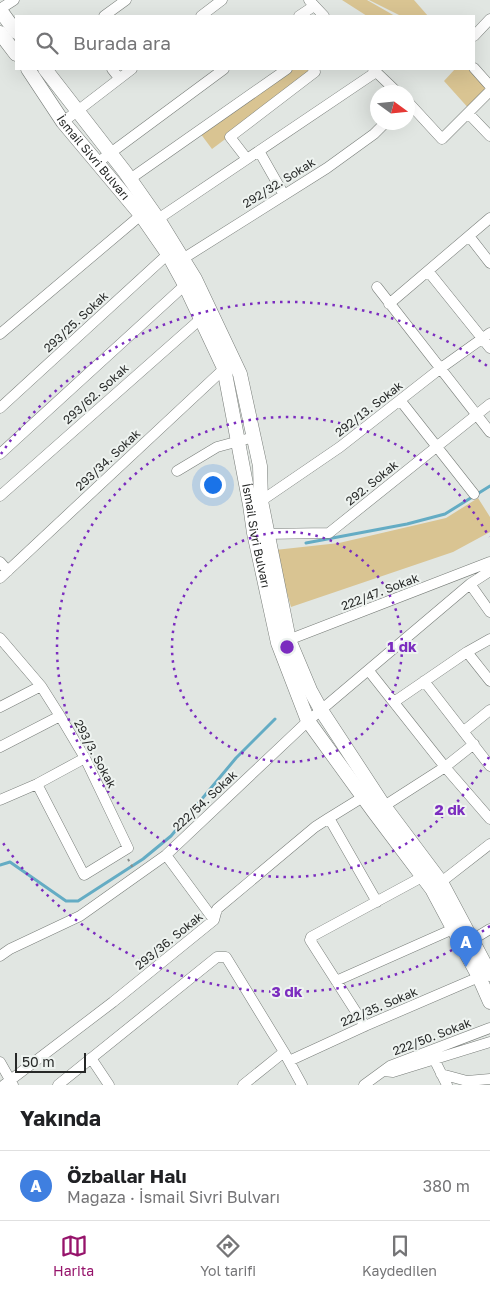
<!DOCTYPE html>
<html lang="tr">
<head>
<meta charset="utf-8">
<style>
  body { margin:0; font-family:"Golos Text",sans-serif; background:#f6f6f6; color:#202124 }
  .compass { position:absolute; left:370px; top:85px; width:45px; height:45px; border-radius:50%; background:#fff; box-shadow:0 5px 20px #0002; rotate:105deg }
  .scale { position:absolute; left:15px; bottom:12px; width:71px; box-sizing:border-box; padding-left:5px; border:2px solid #262827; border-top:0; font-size:14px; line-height:18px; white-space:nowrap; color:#262827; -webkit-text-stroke:4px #eef3f0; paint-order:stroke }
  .you { position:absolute; left:212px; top:484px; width:18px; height:18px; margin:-12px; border:4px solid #fff; border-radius:50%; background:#1a73e8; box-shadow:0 0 0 8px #1a73e833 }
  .badge { display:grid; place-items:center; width:32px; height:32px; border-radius:50%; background:#96146b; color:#fff; font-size:16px; font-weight:700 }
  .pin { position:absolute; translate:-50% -41px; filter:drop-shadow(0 1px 2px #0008) }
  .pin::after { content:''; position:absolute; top:26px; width:18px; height:15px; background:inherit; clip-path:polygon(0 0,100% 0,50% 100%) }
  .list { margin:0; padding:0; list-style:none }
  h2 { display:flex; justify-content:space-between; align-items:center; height:65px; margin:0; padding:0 20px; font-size:21px }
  h2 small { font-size:16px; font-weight:400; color:#757577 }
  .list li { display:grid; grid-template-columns:32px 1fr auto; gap:15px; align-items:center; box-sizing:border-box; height:70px; padding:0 20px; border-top:1px solid #e0e0e0 }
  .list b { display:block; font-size:19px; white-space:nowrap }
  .list p { margin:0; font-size:16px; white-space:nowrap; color:#757577 }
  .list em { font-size:16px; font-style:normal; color:#757577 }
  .icon { flex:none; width:28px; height:28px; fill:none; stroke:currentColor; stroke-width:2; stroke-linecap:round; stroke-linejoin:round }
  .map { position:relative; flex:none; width:490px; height:1085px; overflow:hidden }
  .search { position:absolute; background:#fff; box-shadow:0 5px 20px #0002; left:15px; right:15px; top:15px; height:55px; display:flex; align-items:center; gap:12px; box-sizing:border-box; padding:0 18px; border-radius:0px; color:#757577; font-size:19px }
  .sheet { height:135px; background:#fff }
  nav { display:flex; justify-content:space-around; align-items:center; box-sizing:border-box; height:70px; border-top:1px solid #e0e0e0; background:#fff; font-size:14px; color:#757577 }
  nav a { display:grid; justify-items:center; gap:2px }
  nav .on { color:#96146b }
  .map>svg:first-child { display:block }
  .green { fill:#d9c492 }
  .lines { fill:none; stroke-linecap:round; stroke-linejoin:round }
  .stream { stroke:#64acc4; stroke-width:3 }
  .minor-casing { stroke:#787d79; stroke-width:11 }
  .major-casing { stroke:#787d79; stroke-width:15 }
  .path { stroke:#898d8a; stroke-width:2; stroke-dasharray:2.5 4; stroke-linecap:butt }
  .minor { stroke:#fff; stroke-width:10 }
  .major { stroke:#fff; stroke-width:14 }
  .ring { fill:none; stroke:#7b2cbf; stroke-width:2.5; stroke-dasharray:2.5 5 }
  .labels { text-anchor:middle; stroke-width:4; stroke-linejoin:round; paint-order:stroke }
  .street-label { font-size:12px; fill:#262827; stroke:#eef3f0 }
  .centre { fill:#7b2cbf; stroke:#eef3f0; stroke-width:2.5 }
  .ring-label { font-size:15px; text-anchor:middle; font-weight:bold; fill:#7b2cbf; stroke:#eef3f0; stroke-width:4; stroke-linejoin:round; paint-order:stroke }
</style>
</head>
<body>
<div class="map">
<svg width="490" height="1085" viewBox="0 0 490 1085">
  <rect width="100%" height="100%" fill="#e1e6e2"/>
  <path class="green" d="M342 0H367L395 16H367Z
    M369 0H414L428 16H401Z
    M287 69H313L315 72 212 149 200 133Z
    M455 69H471L490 88 471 111 444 81Z
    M478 498 490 517V532L453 552 291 607 275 550 339 543 446 518Z"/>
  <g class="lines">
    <path class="stream" d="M306 543 407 524 445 514 490 486
      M0 865 10 862 66 901H78L143 859 171 836 236 758 275 719"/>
    <g class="minor-casing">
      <path id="minor" d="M309 0 324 16
        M0 9 14 0
        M104 16 126 0
        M201 16 222 0
        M299 16 314 6
        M474 36 490 19
        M474 68 490 86
        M112 69 119 78
        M373 69 397 92
        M408 102 442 139 490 91
        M468 113 490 136
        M63 122 132 69
        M259 151 284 195
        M247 159 230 137 315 72 313 69
        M97 163 224 69
        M130 179 287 69
        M158 219 376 72
        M469 236 490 263
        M181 260 327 168 374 134 386 122
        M428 271 490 348
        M377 287 490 432
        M389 304 490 218
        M0 334 141 215
        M400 400 474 494
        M0 408 168 254
        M0 454 185 285
        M177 471 217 447 254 437
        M0 496 205 315
        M261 501 340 447 441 368 490 333
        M262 534 329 533 490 404
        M0 562 8 571
        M0 578 227 366
        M470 584 490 612
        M0 638 41 686 60 716 85 758 128 848 84 875 37 784
        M283 642 490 562
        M467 652 490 681
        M369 671 445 767 378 810
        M424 681 490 766
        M394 702 467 652 490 639
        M0 707 41 686
        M464 731 490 710
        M474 744 445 767 490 819
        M0 747 60 716
        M0 800 37 784 85 758
        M329 818 363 797
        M166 855 214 920
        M436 886 490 844
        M467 943 490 929
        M0 956 10 949 80 916 166 855 308 721 470 584 490 571
        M336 981 453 929
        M365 1026 310 940 311 937 422 877
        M91 1058 109 1085
        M434 1059 447 1085
        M289 1061 365 1026 479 977
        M0 1062 13 1085
        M384 1071 393 1072 490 1042
        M441 1074 467 1081 490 1079
        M4 1085 113 1002 214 920 217 909 315 827 329 818 377 902
        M58 1085 217 957H226L284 1052 302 1085
        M243 1085 284 1052
        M364 1085 390 1066 490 1028"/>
    </g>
    <g class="major-casing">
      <g id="major">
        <path d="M0 10 16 32"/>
        <path d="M0 33 16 54"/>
        <path id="s1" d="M28 69 63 122 141 215 168 254 185 285 224 368 250 505 254 533 278 643 308 721 374 812 432 889 479 977 490 1002"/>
        <path d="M45 69 125 172 158 219 195 279 240 374 260 466 261 501 289 640 310 690 321 710 384 806 441 882 490 974"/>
      </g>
    </g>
    <path class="path" d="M128 859 133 868"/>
    <use href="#minor" class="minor"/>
    <use href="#major" class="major"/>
  </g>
  <g class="ring">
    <circle cx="287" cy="647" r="115"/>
    <path d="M489 757A230 230 0 1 1 489 537"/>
    <path d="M490 926A345 345 0 0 1 1 840M1 454A345 345 0 0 1 490 368"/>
  </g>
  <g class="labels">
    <g class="street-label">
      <text dy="4" stroke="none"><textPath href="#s1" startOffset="110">İsmail Sivri Bulvarı</textPath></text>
      <text transform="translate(279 183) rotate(-32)" y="4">292/32. Sokak</text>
      <text transform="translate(76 322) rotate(-43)" y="4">293/25. Sokak</text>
      <text transform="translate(96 394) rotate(-42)" y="4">293/62. Sokak</text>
      <text transform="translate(369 409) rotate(-38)" y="4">292/13. Sokak</text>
      <text transform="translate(108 460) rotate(-43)" y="4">293/34. Sokak</text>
      <text transform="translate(372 483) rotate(-39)" y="4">292. Sokak</text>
      <text dy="4" stroke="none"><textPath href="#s1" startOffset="530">İsmail Sivri Bulvarı</textPath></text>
      <text transform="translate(380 592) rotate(-21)" y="4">222/47. Sokak</text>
      <text transform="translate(95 754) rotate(62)" y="4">293/3. Sokak</text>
      <text transform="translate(205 801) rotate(-43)" y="4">222/54. Sokak</text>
      <text transform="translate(169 941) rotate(-39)" y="4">293/36. Sokak</text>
      <text transform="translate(379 1007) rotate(-23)" y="4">222/35. Sokak</text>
      <text transform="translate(432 1037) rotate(-21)" y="4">222/50. Sokak</text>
    </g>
  </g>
  <circle cx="287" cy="647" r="8" class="centre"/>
  <g class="ring-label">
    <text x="402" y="652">1 dk</text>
    <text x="450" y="815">2 dk</text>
    <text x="287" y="997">3 dk</text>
  </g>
</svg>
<svg class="compass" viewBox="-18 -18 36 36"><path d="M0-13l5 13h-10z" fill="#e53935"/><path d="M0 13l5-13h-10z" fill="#757577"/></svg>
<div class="scale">50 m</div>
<div class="you"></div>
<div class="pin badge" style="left:466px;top:967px;background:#3f7fe0">A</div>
<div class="search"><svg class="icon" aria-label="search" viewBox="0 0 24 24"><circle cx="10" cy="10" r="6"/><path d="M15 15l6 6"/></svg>Burada ara</div>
</div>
<section class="sheet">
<h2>Yakında<small></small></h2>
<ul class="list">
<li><span class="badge" style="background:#3f7fe0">A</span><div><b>Özballar Halı</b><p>Mağaza · İsmail Sivri Bulvarı</p></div><em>380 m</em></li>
</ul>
</section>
<nav>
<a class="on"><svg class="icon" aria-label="map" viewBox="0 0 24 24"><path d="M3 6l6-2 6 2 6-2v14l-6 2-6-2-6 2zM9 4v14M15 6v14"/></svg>Harita</a>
<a><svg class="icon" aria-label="directions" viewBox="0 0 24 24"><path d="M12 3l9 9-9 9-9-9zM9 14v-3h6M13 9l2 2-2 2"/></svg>Yol tarifi</a>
<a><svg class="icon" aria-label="saved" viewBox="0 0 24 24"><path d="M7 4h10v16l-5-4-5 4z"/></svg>Kaydedilen</a>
</nav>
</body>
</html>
